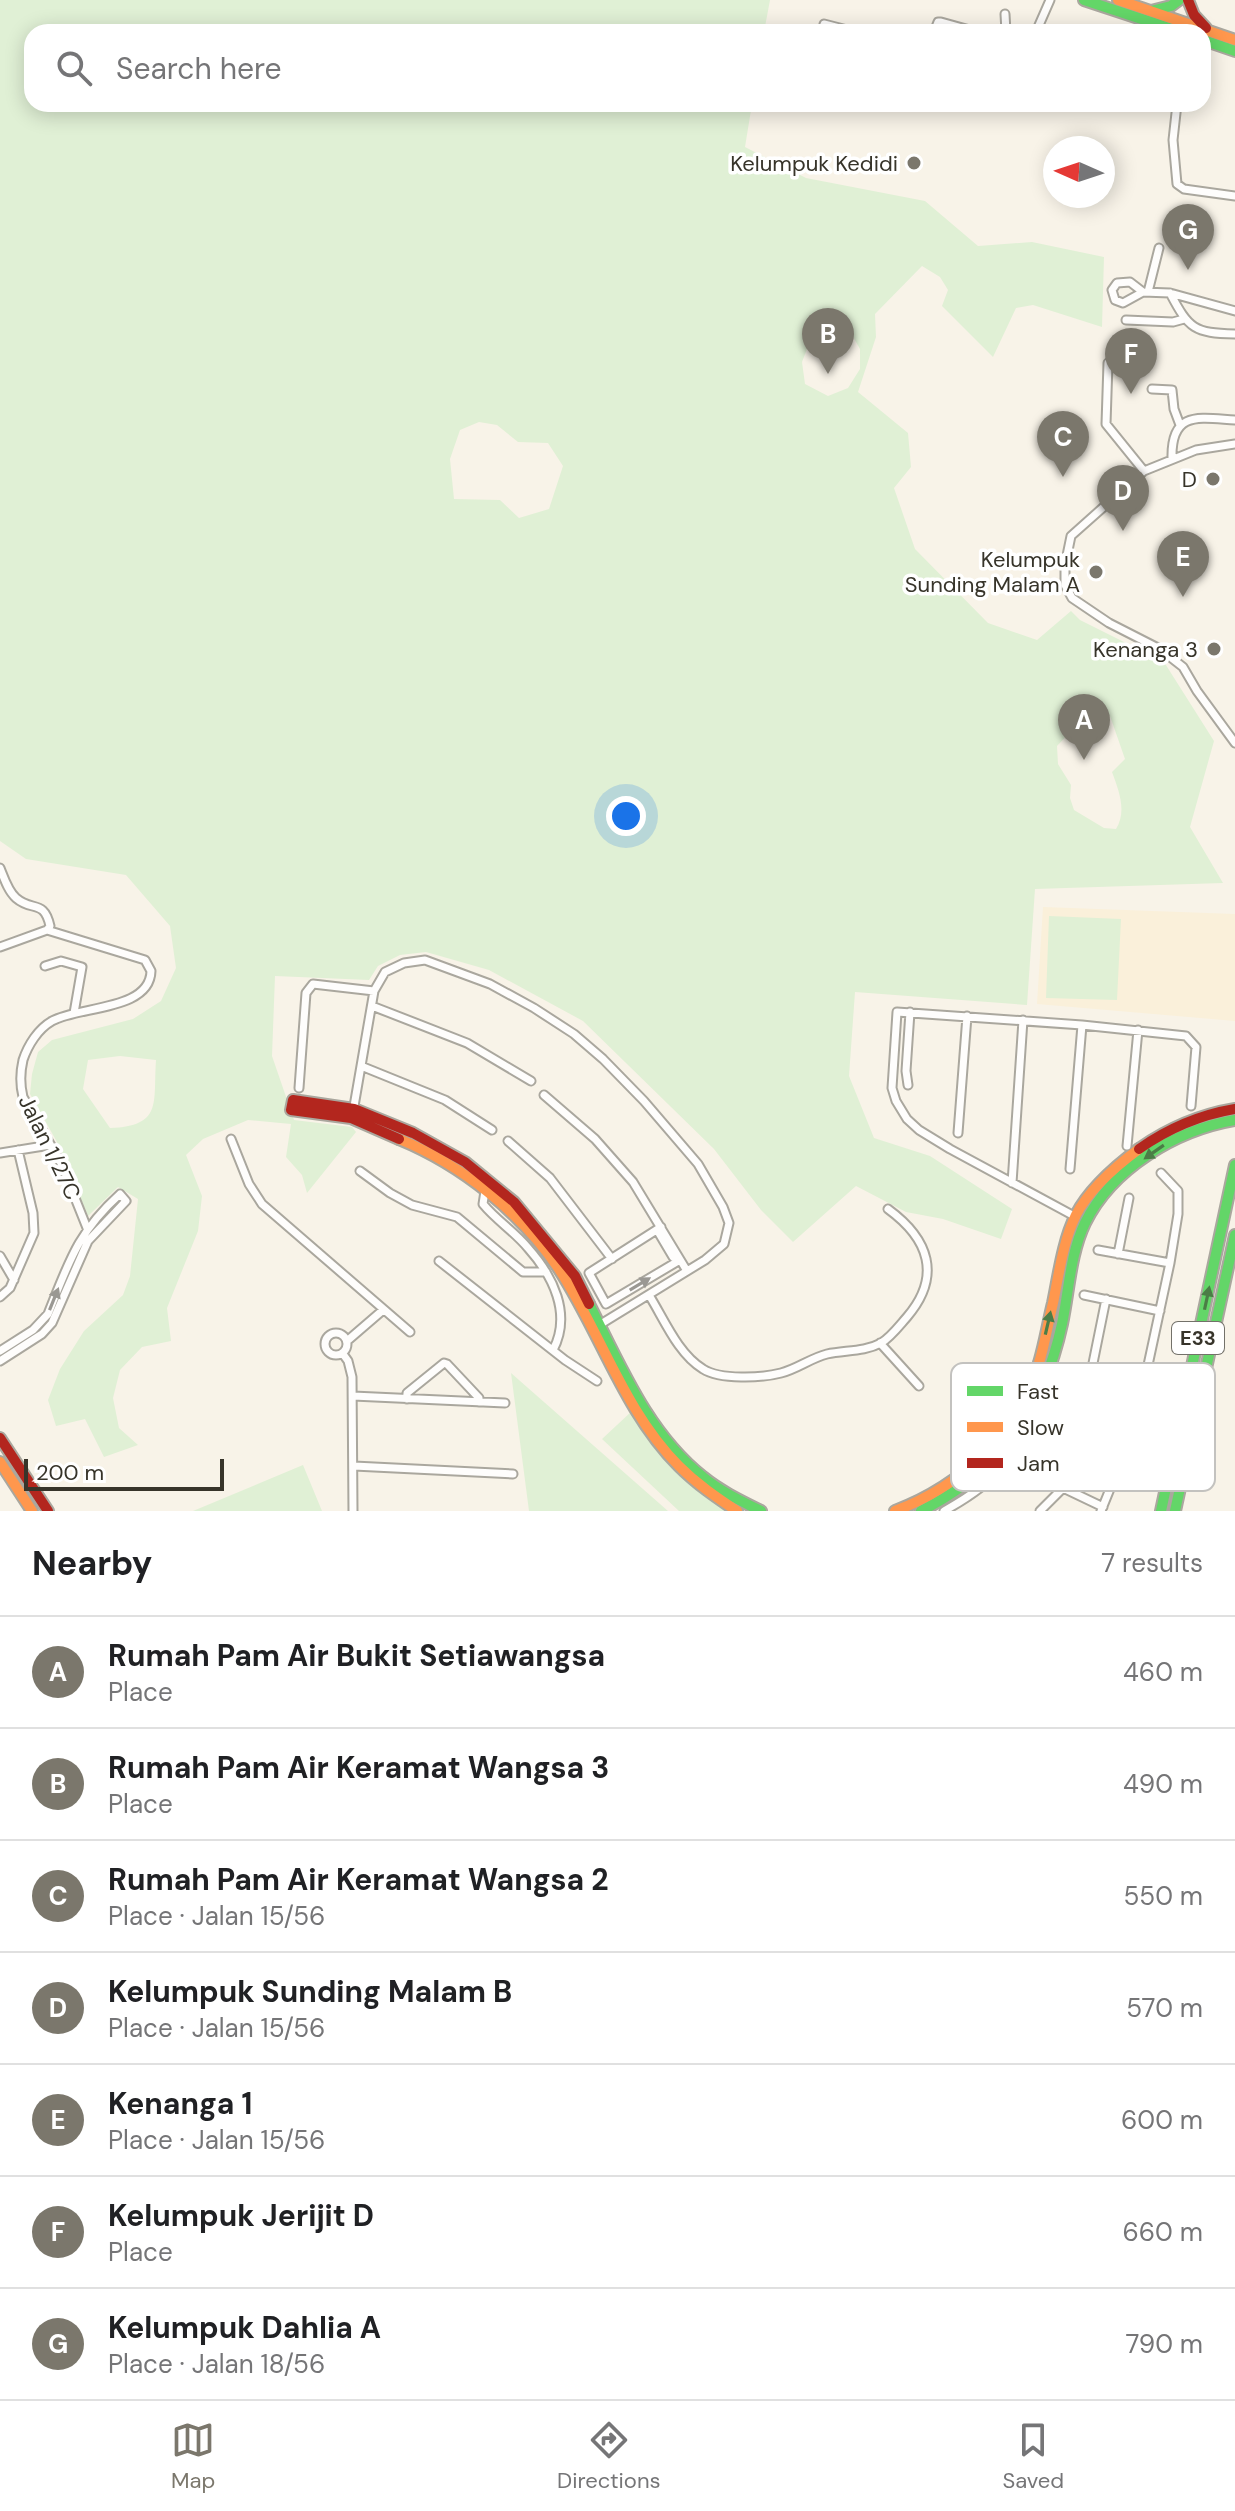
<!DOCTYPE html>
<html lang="en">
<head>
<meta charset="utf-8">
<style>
  body { margin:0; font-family:"DM Sans",sans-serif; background:#f6f6f6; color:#202124 }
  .compass { position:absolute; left:1043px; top:136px; width:72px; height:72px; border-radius:50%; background:#fff; box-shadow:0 4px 20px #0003; rotate:273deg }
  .scale { position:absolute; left:24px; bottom:20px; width:200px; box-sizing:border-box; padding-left:8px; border:4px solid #37342a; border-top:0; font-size:22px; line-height:28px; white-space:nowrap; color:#37342a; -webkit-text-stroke:6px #fff; paint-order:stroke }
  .you { position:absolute; left:626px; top:816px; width:28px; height:28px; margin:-20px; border:6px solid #fff; border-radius:50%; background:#1a73e8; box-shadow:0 0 0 12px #1a73e833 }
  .badge { display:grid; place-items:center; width:52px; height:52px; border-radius:50%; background:#7b776c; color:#fff; font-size:26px; font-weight:700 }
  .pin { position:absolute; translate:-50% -66px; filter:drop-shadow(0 2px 4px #0008) }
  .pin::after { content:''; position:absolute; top:42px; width:28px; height:24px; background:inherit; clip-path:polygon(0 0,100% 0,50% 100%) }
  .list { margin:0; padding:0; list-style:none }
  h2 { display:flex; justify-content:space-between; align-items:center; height:104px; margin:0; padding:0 32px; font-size:34px }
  h2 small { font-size:26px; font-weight:400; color:#757577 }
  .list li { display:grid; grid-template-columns:52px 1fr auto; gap:24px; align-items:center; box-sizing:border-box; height:112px; padding:0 32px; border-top:2px solid #e0e0e0 }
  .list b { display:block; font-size:30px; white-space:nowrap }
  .list p { margin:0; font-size:26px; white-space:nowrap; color:#757577 }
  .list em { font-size:26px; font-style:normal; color:#757577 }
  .icon { flex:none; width:44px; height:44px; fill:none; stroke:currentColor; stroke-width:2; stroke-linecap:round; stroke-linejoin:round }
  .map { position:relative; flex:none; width:1235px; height:1511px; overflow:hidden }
  .search { position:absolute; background:#fff; box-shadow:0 4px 20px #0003; left:24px; right:24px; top:24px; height:88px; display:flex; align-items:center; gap:20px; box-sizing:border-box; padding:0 28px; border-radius:24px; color:#757577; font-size:30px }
  .sheet { height:888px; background:#fff }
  nav { display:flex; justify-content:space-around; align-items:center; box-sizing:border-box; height:112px; border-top:2px solid #e0e0e0; background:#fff; font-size:22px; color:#757577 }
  nav a { display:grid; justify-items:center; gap:4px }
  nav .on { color:#7b776c }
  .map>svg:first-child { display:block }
  .built { fill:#faf0da }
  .green { fill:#e0f0d5; fill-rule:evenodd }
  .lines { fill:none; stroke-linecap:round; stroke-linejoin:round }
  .street-casing { stroke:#aaa79e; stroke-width:11 }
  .fast-casing { stroke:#aaa79e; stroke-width:14 }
  .slow-casing { stroke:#aaa79e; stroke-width:14 }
  .jam-casing { stroke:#aaa79e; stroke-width:14 }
  .street { stroke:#fefdfc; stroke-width:7 }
  .fast { stroke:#63d668; stroke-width:10 }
  .slow { stroke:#ff974d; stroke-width:10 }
  .jam { stroke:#b3261e; stroke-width:10 }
  .oneway { fill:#4b7d46 }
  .oneway2 { fill:#9a9893 }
  .poi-dot { fill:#7b776c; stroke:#fff; stroke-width:3 }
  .labels { text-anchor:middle; stroke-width:7; stroke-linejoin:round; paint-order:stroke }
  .shield { fill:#fff; stroke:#73716a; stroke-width:2 }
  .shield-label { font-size:20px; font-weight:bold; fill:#37342a }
  .poi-label { font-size:22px; fill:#37342a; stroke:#fff; text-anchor:end }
  .street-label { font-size:22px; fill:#37342a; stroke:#fff }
  .key { fill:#fff; stroke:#c3c2bf; stroke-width:2 }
  .key-label { font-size:22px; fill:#37342a }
</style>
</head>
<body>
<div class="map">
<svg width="1235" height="1511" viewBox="0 0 1235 1511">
  <rect width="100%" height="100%" fill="#f8f3e8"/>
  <path class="built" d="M1043 907 1235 914V1021L1037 1004Z"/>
  <path class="green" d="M0 0H770L764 32H32V104H752L745 147 806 178 925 201 978 246 1032 242 1104 257 1102 327 1033 305 1016 308 993 357 942 306 948 290 940 277 922 266 875 314 876 337 858 392 908 433 911 467 894 488 915 549 988 623 1037 640 1071 611 1080 620 1164 662 1214 741 1190 827 1223 883 1035 889 1027 1005 855 992 849 1076 874 1138 930 1156 1012 1209 1001 1239 943 1219 906 1212 856 1186 793 1242 761 1210 714 1149 583 1021 489 970 426 952 400 955 378 966 369 980 275 976 272 1056 294 1120 352 1127 356 1132 307 1193 302 1175 286 1157 291 1124 248 1120 203 1139 186 1155 202 1196 198 1231 167 1308 171 1341 142 1347 120 1370 113 1398 119 1428 138 1445 104 1457 85 1419 56 1426 48 1400 60 1369 84 1331 123 1295 130 1276 138 1199 118 1187 88 1216 57 1142 30 1094 32 1074 38 1052 52 1040 133 1019 161 1001 176 968 170 926 126 875 26 859 0 841ZM827 323 848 328 860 349V369L848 388 828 396 805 384 802 362 815 328ZM479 422 497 425 518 442 548 443 563 466 549 509 519 518 500 500 454 499 450 459 460 430ZM1110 716 1125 759 1112 772C1119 791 1127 811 1116 829L1104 828 1074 810 1070 798 1071 785 1058 764 1057 746 1077 725ZM120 1056 156 1060C153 1103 163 1126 110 1128L83 1089 88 1060Z
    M1049 916 1121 919 1117 1000 1046 998Z
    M511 1373 668 1511H529Z
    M632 1411 659 1451 720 1507 729 1511H679L602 1439Z
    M303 1465 322 1511H193Z"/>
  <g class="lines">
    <g class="street-casing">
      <path id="street" d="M1005 14 1006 32
        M824 24 855 32
        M934 32 938 22H941L977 32
        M1036 32 1050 0
        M955 104V106L974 104
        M1177 104 1173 140 1177 184 1184 189 1235 196
        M1143 292 1130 282 1117 283 1112 290 1115 300 1123 303 1143 292 1170 293 1235 311
        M1148 292 1159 248
        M1170 293C1189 329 1194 333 1235 334
        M1126 320 1173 322 1184 319
        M1108 363 1106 424 1144 471
        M1152 389 1172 390 1174 409 1180 425
        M1235 444 1196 450 1144 471 1071 536 1065 565V585L1072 598 1109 623 1160 649 1183 667 1197 691 1235 743
        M1172 458C1171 410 1200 418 1235 420
        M0 868C4 878 8 891 16 898 32 912 44 899 50 926L47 930
        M47 930 145 960 151 971C150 1011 78 1006 52 1021 38 1029 28 1045 23 1060 20 1073 20 1085 23 1097L61 1163 87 1228
        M0 947 47 930
        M45 966 61 961 82 967 74 1013
        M372 1006 467 1043 531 1081
        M361 1066 445 1100 492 1130
        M908 1085 906 1071 910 1012
        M299 1088 306 993 313 984 374 991
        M544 1095 595 1139 633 1182 687 1271
        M353 1112 374 991 385 972 404 963 425 960 490 984 534 1008 574 1034 603 1059 644 1101 698 1164 723 1207 729 1223 724 1244 705 1260 596 1327
        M958 1133 967 1016
        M231 1139 249 1184 262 1204 410 1332
        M508 1141 550 1178 612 1259
        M1127 1146 1138 1030
        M0 1153 50 1145
        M1070 1169 1082 1025
        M360 1171 390 1193 412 1205 457 1217 523 1272H546
        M1012 1183 1023 1020
        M485 1191 483 1204C496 1220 515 1232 528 1248 553 1276 572 1314 553 1350
        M1076 1217 950 1149 919 1130 907 1119 896 1101 892 1088 897 1012 1082 1025 1186 1036 1196 1047 1191 1106
        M661 1227 589 1273 606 1304 680 1260
        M657 1230 673 1257
        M1098 1250 1170 1263
        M1118 1254 1129 1198
        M0 1256 14 1280
        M439 1261 565 1360 597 1381
        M649 1295C664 1319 678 1354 703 1369 720 1380 762 1378 781 1373 797 1369 811 1358 827 1354 845 1350 864 1352 881 1343 891 1337 899 1326 907 1317 942 1276 929 1239 888 1209
        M1084 1295 1160 1311
        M0 1297 10 1288 34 1233 33 1213 18 1150
        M325 1344a11 11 0 1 1 22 0a11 11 0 1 1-22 0Z
        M347 1341 383 1310
        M880 1343 919 1386
        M0 1351 33 1330 48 1314C69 1262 77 1233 120 1194L126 1201 88 1241 52 1323 42 1334 0 1361
        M343 1354 348 1361 352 1377 353 1511
        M353 1396 505 1403
        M407 1399V1393L444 1363 447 1364 479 1398V1402
        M995 1444 1036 1475 1103 1507
        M354 1466 513 1474
        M1036 1475 1070 1426 1092 1368 1106 1299
        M944 1511C971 1496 992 1481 1012 1457
        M1040 1511 1062 1489
        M1101 1511 1134 1430 1170 1263 1178 1214V1191L1161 1173"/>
    </g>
    <g class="fast-casing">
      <path id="fast" d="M1084 0 1181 32
        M1151 11 1171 6 1179 0
        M1203 40 1235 51
        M589 1304C620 1365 648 1434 703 1477 720 1491 741 1501 761 1511
        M921 1511C1001 1470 1043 1411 1062 1324 1069 1291 1070 1254 1085 1223 1112 1168 1176 1130 1235 1120
        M1161 1511 1235 1165
        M1175 1511 1235 1235"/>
    </g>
    <g class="slow-casing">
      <path id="slow" d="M1118 0 1235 40
        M399 1139C462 1165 521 1212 559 1269 601 1333 624 1411 679 1466 697 1484 716 1497 737 1511
        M0 1462 32 1511
        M895 1511C964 1485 1016 1433 1039 1363 1045 1343 1048 1323 1053 1303 1059 1274 1063 1241 1076 1215 1090 1188 1116 1166 1139 1149"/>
    </g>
    <g class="jam-casing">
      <path id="jam" d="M1188 0 1194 15 1206 28
        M399 1139 351 1118 291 1110 293 1100 354 1109 413 1133 465 1162 514 1202 575 1276 589 1304
        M1139 1149C1169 1128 1199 1115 1235 1109
        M0 1438 48 1511"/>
    </g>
    <use href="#street" class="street"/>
    <use href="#fast" class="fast"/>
    <use href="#slow" class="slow"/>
    <use href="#jam" class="jam"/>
  </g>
  <defs><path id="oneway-solid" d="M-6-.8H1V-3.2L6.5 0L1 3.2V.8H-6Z" transform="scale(2)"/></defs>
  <g class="oneway">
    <use href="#oneway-solid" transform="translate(1154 1152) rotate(145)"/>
    <use href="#oneway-solid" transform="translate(1207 1298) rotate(-78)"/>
    <use href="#oneway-solid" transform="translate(1048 1323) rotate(-77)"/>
  </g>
  <g class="oneway2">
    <use href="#oneway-solid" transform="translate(640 1284) rotate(-31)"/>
    <use href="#oneway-solid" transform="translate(54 1299) rotate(-68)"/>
  </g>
  <g class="poi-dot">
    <circle cx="914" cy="163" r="8"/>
    <circle cx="1213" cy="479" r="8"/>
    <circle cx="1096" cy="572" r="8"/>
    <circle cx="1214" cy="649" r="8"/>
  </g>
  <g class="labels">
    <rect class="shield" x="1172" y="1322" width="52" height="32" rx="6"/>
    <g class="shield-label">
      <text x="1198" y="1345">E33</text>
    </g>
    <g class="poi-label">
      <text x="898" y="171">Kelumpuk Kedidi</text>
      <text x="1197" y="487">D</text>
      <text x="1080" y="567">Kelumpuk<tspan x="1080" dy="25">Sunding Malam A</tspan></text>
      <text x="1198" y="657">Kenanga 3</text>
    </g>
    <g class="street-label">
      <text transform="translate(50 1147) rotate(64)" y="8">Jalan 1/27C</text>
    </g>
  </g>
  <rect x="951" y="1363" width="264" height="128" rx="12" class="key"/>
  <rect x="967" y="1386" width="36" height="10" fill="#63d668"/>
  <rect x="967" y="1422" width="36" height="10" fill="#ff974d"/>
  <rect x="967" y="1458" width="36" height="10" fill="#b3261e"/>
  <g class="key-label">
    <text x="1017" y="1399">Fast</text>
    <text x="1017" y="1435">Slow</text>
    <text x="1017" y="1471">Jam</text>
  </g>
</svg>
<svg class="compass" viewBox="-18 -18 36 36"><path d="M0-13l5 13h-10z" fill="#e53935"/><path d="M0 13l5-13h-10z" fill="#757577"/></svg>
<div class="scale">200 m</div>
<div class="you"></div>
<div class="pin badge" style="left:1084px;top:760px">A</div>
<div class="pin badge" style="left:828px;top:374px">B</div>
<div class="pin badge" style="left:1063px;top:477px">C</div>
<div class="pin badge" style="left:1123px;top:531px">D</div>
<div class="pin badge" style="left:1183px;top:597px">E</div>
<div class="pin badge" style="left:1131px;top:394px">F</div>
<div class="pin badge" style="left:1188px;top:270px">G</div>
<div class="search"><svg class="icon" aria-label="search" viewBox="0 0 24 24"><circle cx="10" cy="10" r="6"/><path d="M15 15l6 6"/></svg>Search here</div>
</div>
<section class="sheet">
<h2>Nearby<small>7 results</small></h2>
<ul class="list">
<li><span class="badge">A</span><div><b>Rumah Pam Air Bukit Setiawangsa</b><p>Place</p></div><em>460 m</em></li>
<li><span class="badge">B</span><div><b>Rumah Pam Air Keramat Wangsa 3</b><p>Place</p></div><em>490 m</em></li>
<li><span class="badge">C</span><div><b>Rumah Pam Air Keramat Wangsa 2</b><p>Place · Jalan 15/56</p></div><em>550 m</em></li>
<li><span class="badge">D</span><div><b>Kelumpuk Sunding Malam B</b><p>Place · Jalan 15/56</p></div><em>570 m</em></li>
<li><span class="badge">E</span><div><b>Kenanga 1</b><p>Place · Jalan 15/56</p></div><em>600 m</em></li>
<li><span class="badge">F</span><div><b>Kelumpuk Jerijit D</b><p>Place</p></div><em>660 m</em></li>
<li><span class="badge">G</span><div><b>Kelumpuk Dahlia A</b><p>Place · Jalan 18/56</p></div><em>790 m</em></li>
</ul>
</section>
<nav>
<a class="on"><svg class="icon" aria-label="map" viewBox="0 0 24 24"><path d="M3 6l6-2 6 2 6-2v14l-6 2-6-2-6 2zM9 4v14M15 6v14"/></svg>Map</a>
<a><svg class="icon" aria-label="directions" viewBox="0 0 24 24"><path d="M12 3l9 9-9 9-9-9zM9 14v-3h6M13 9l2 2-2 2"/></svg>Directions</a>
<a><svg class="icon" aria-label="saved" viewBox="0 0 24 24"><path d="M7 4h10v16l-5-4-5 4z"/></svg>Saved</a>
</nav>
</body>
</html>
